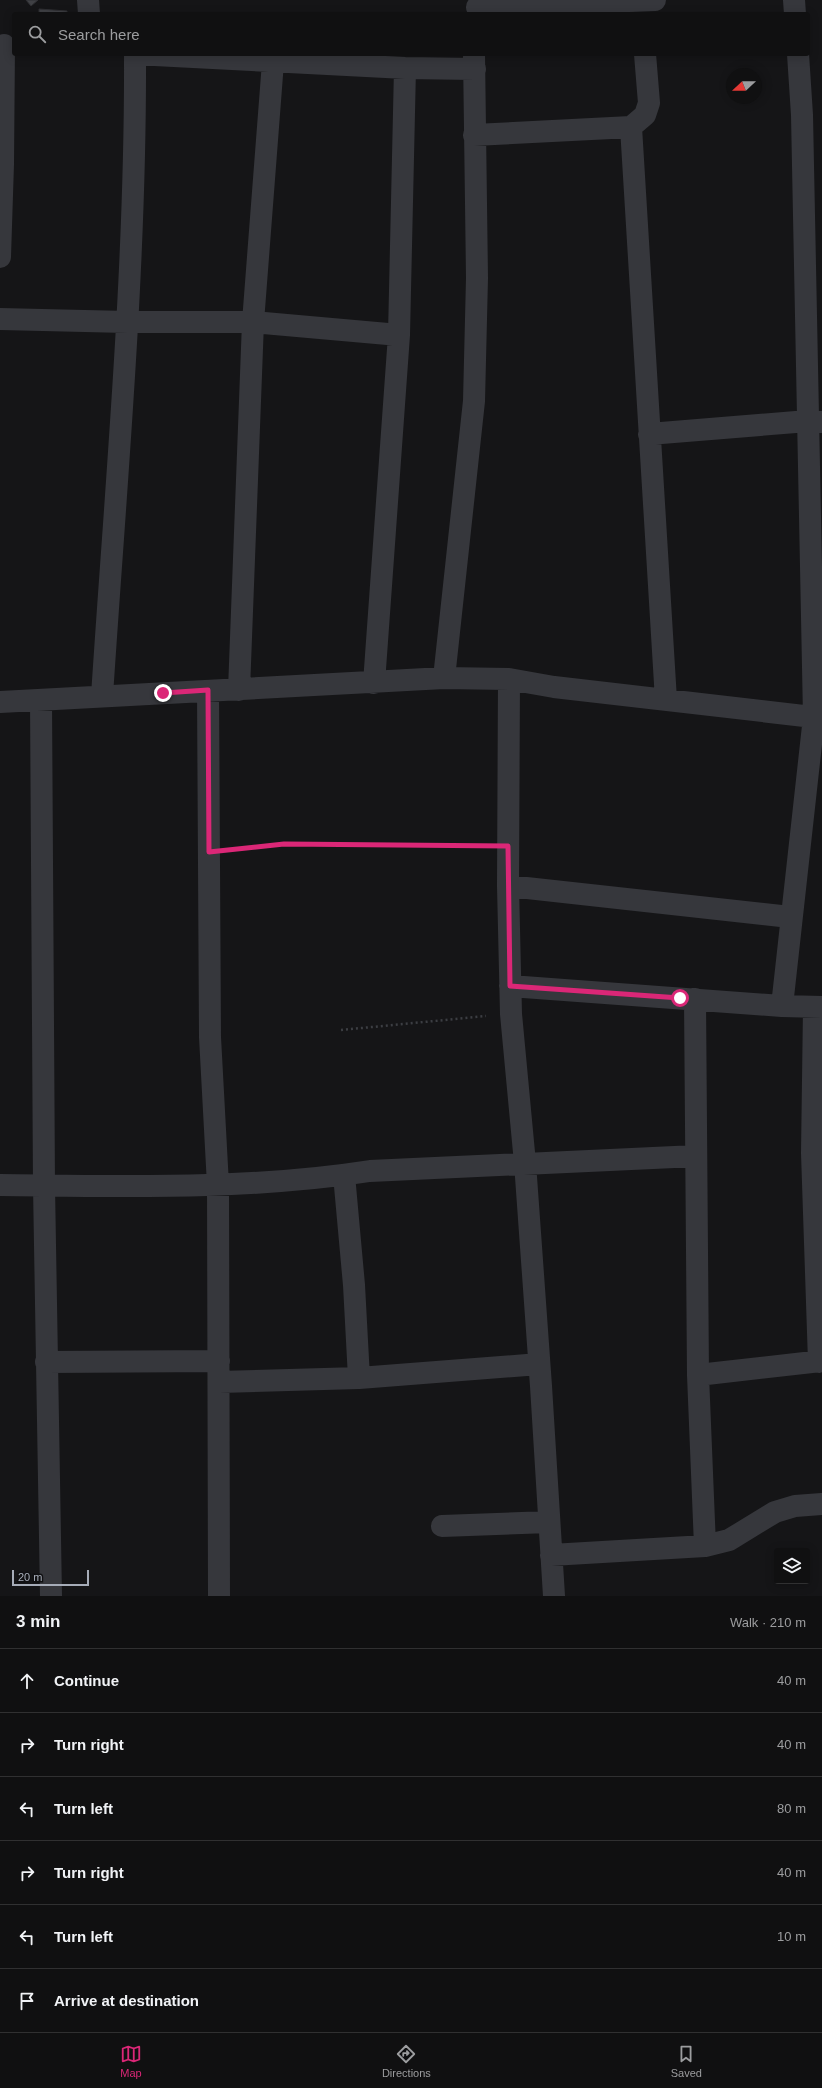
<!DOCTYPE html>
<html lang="en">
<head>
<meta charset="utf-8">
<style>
  body { margin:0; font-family:Helvetica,sans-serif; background:#1e1e1f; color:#f1f3f6 }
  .controls { position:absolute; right:12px; bottom:12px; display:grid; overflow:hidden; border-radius:4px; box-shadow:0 2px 10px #0003 }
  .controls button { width:36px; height:36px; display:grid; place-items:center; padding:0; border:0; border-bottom:1px solid #303031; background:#101011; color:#f1f3f6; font:20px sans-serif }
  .compass { position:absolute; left:726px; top:68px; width:36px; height:36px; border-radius:50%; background:#101011; box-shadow:0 2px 10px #0003; rotate:248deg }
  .scale { position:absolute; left:12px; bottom:10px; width:77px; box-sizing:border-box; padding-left:4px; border:2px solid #a6acb8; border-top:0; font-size:11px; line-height:14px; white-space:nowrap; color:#a6acb8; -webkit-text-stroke:3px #101012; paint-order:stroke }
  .stop { position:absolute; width:12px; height:12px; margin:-9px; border:3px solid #db2777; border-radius:50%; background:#fff }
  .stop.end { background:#db2777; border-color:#fff; box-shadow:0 1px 4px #0008 }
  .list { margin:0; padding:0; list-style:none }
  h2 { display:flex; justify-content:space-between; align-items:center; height:52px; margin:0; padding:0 16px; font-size:17px }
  h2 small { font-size:13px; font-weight:400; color:#9c9d9f }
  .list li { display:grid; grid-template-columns:26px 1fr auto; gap:12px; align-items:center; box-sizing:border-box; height:64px; padding:0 16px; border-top:1px solid #303031 }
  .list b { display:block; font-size:15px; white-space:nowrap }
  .list em { font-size:13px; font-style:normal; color:#9c9d9f }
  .icon { flex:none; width:22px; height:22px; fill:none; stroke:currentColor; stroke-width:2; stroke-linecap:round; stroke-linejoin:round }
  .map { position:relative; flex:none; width:822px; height:1596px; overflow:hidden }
  .search { position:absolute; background:#101011; box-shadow:0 2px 10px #0003; left:12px; right:12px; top:12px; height:44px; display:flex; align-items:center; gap:10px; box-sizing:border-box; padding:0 14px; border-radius:4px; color:#9c9d9f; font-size:15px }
  .sheet { height:436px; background:#101011 }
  nav { display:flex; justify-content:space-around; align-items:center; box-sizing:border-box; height:56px; border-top:1px solid #303031; background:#101011; font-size:11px; color:#9c9d9f }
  nav a { display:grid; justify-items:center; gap:2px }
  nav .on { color:#db2777 }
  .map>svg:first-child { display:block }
  .building { fill:#3f4044; stroke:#2f2f33 }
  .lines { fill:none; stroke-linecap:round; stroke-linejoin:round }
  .path { stroke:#3c3e43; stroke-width:2.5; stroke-dasharray:2 3; stroke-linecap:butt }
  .minor { stroke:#36373c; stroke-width:22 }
  .route { stroke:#db2777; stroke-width:5 }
</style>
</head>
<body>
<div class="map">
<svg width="822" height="1596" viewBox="0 0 822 1596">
  <rect width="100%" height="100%" fill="#151517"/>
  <path class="building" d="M26 0H38L31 6Z
    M39 9 67 11V14H39Z"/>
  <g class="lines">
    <path class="path" d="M233 849 284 844 484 846
      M341 1030 486 1016"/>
    <path class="minor" d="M88 0 89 14
      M794 0 795 14
      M477 7 655 0
      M135 54 405 68 475 69
      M631 127 666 700
      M474 135 631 127 645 115 649 103 645 54
      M0 257 3 164 4 45
      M0 319 127 322H253L399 335
      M649 434 808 421 822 422
      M444 678 474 401 477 278 474 54
      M509 679 508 886 511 1014 525 1163 541 1386 554 1596
      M374 683 399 335 405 68
      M239 690 253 322 273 62
      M208 691 210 1037 218 1185 219 1596
      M102 696C116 482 136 268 135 54
      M41 700 44 1186 51 1596
      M0 702 444 678 509 679 554 687 822 718
      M508 886 790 917
      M510 986 782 1006 822 1007
      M695 999 698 1375 705 1546
      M782 1006 814 717 802 115 798 54
      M814 1007 812 1153 819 1362
      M344 1175 354 1285 359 1378
      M0 1185C123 1186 248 1190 370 1171L696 1156
      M46 1362 219 1361
      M698 1375 822 1361
      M219 1382 359 1378 539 1364
      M442 1526 549 1522
      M551 1555 705 1546 729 1540 775 1512 795 1506 822 1504"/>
  </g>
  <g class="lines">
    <path class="route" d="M163 693 208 690 209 852 284 844 508 846 510 986 680 998"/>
  </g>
</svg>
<div class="controls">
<button><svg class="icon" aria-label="layers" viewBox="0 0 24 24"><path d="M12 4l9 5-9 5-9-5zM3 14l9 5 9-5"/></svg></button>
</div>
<svg class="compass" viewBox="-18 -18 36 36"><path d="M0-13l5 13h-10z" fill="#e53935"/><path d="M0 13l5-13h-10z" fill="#9c9d9f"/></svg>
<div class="scale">20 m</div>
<div class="stop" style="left:680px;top:998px"></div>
<div class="stop end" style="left:163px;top:693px"></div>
<div class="search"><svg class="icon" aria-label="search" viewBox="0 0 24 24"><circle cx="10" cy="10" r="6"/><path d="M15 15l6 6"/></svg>Search here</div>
</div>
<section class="sheet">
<h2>3 min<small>Walk · 210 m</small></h2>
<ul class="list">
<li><svg class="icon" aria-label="ahead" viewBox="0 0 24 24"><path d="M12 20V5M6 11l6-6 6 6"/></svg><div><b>Continue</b></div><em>40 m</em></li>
<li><svg class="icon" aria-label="right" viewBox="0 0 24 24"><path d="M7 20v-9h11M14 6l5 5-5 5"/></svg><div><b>Turn right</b></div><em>40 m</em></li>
<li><svg class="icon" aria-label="left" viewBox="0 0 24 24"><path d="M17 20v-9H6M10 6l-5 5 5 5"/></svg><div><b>Turn left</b></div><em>80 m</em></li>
<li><svg class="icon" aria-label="right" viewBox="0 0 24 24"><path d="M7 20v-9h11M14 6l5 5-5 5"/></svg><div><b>Turn right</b></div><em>40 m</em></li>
<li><svg class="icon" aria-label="left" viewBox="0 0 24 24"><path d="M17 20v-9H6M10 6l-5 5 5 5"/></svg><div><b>Turn left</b></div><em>10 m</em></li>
<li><svg class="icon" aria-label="arrive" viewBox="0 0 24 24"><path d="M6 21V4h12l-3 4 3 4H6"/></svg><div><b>Arrive at destination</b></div></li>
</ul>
</section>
<nav>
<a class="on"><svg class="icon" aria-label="map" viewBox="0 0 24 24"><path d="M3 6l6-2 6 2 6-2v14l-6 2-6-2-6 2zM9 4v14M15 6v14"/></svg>Map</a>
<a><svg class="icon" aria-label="directions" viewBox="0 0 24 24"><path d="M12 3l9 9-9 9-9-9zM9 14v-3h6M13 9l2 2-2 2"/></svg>Directions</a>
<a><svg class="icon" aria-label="saved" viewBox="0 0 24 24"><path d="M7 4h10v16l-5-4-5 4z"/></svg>Saved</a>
</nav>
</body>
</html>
